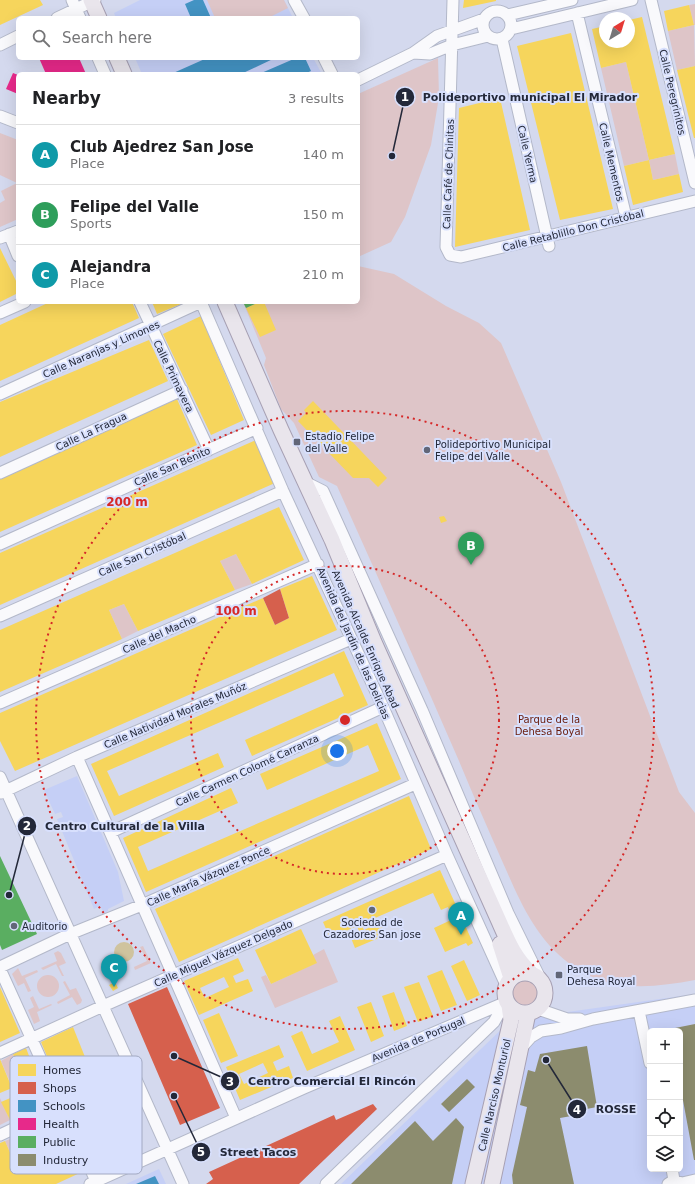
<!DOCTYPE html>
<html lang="en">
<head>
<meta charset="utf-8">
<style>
  body { margin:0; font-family:"DejaVu Sans",sans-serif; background:#f6f6f6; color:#202124 }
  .controls { position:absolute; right:12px; bottom:12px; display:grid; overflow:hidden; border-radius:6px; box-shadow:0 4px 16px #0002 }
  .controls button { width:36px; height:36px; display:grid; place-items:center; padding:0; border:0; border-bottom:1px solid #e0e0e0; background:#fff; color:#202124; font:20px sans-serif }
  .compass { position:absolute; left:599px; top:12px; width:36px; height:36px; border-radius:50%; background:#fff; box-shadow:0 4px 16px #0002; rotate:38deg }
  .you { position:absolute; left:337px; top:751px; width:14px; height:14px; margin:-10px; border:3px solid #fff; border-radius:50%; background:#1a73e8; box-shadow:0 0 0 6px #1a73e833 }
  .badge { display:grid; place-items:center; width:26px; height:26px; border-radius:50%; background:#616678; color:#fff; font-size:13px; font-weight:700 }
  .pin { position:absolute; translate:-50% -33px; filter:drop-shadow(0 1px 2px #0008) }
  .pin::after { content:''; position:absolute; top:21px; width:14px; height:12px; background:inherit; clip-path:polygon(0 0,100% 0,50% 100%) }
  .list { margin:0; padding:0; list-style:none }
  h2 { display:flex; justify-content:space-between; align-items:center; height:52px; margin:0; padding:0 16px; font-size:17px }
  h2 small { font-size:13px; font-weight:400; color:#757577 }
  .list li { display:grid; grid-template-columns:26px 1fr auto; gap:12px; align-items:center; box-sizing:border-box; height:60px; padding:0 16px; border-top:1px solid #e0e0e0 }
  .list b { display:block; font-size:15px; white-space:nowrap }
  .list p { margin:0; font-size:13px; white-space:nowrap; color:#757577 }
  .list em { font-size:13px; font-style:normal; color:#757577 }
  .icon { flex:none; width:22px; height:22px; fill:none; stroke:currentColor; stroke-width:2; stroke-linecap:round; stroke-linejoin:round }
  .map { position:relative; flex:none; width:695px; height:1184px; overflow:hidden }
  .search { position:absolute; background:#fff; box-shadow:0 4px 16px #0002; left:16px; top:16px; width:344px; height:44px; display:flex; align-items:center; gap:10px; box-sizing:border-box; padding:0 14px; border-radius:6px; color:#757577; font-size:15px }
  .panel { position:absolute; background:#fff; box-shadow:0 4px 16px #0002; left:16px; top:72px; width:344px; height:232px; border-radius:6px }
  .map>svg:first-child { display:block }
  .built { fill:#c5cff6; fill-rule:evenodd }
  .green { fill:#dec5c8 }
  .water { fill:#cfc39e }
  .homes { fill:#f6d55c; fill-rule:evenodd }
  .shops { fill:#d6604d }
  .schools { fill:#4393c3 }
  .health { fill:#e7298a }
  .public { fill:#5aae61 }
  .industry { fill:#8c8c6e }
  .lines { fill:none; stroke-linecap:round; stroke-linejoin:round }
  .minor-casing { stroke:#b3b8c9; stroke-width:13 }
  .major-casing { stroke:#a7a0b3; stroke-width:17 }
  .minor { stroke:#f9f9fc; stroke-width:11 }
  .major { stroke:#e9e5ec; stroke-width:15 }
  .ring { fill:none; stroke:#d62828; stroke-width:2; stroke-dasharray:2 4 }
  .poi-dot { fill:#616678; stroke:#d8e0fd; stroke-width:1.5 }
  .labels { text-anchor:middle; stroke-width:4; stroke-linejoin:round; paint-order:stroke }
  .street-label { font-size:10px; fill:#232839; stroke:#d8e0fd }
  .poi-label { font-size:10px; fill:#232839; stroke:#d8e0fd; text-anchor:start }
  .park-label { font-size:10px; fill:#691a0a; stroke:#d8e0fd }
  .key { fill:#d8e0fd; stroke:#a2a9c2; stroke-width:1 }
  .key-label { font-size:11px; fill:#232839 }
  .centre { fill:#d62828; stroke:#d8e0fd; stroke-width:2 }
  .ring-label { font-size:12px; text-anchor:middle; font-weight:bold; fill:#d62828; stroke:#d8e0fd; stroke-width:4; stroke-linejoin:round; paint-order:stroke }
  .leader { fill:none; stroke:#232839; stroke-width:1.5 }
  .callout-dot { fill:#232839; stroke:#d8e0fd; stroke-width:1.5 }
  .mark-label { font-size:12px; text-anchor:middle; font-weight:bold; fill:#fff }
  .callout-label { font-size:11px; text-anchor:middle; font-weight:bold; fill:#232839; stroke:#d8e0fd; stroke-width:4; stroke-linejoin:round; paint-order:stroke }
</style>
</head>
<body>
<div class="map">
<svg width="695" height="1184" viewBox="0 0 695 1184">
  <rect width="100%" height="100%" fill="#d4d9ee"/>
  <path class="built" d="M140 0H284L293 18H116L114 13Z
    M135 58H313L322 74H142Z
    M77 776 118 872 124 901 108 909V911L104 913 100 906 94 909 57 819 63 817 61 812 55 814 44 790Z
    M695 994V1184H341L511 1020ZM650 1031H680V1169H650Z
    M159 1169 166 1184H126Z"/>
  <path class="green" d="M207 0H284L288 8 268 18H215Z
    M695 4V25H694L695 66 677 70 668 31 694 25 689 5Z
    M438 58 439 97 431 145 405 217 391 242 358 257V94Z
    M626 62 649 160 675 154 679 174 653 180 649 160 624 166 601 68Z
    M0 133 18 140V219L0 227V203L5 200 1 191 17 183 0 175Z
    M358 266 394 274 446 306 479 323 501 343 561 482 679 792 695 813V980C651 988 609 993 570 964 535 938 520 901 503 863 488 829 473 795 459 761 419 669 378 577 337 486L319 477 294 423 281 409 264 365 266 358 243 302H358Z
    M236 554 252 584 235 590 220 561Z
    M124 604 138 631 122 639 109 610Z
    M143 946 151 963 135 970 134 967 147 961 140 947Z
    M324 949 338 982 275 1008 261 977 266 975 271 984 316 963 313 955Z
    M58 951 61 953 66 963 59 966 64 976H62L56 964 43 970 41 968 57 961 54 953Z
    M18 968 22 976 37 970 38 972 25 978 31 991 28 992 24 983 18 986 12 974Z
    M37 986a11 11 0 1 1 22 0a11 11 0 1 1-22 0Z
    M511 991a14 14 0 1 1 28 0a14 14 0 1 1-28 0Z
    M65 981 70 990 76 988 82 1000 81 1003 77 1005 72 997 58 1004 57 1002 70 995 63 982Z
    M33 996 39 1009 51 1004 52 1005 37 1012 40 1021 34 1024 28 1010 34 1007 30 998Z
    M13 1054 24 1081 37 1076 49 1101 23 1113 10 1088 12 1087 1 1061Z
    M0 1098 10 1120 0 1125Z
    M39 1128 53 1157 18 1171 5 1141Z"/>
  <path class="water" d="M114 952a10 10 0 1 1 20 0a10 10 0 1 1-20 0Z"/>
  <path class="homes" d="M0 0H40L43 5 0 25Z
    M464 0H496V1L463 8Z
    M689 5 694 25 668 31 664 11Z
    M642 17 675 154 649 160 653 180 679 174 683 192 633 205 624 166 649 160 626 62 601 68 592 29 605 26V42H629V20Z
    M571 33 613 209 560 220 517 46Z
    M695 66V138H694L677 70Z
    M500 98 530 230 455 247 459 108Z
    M0 248 18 285V293L0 302Z
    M50 302H132L139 318 0 381V325Z
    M152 302H186L157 314Z
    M259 302H264L276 330 260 337 246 308Z
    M201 316 244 420 211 435 163 334Z
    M149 340 168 381 0 457V402Z
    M177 399 197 445 0 532V477Z
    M313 401 387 478 378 487 369 478H353L298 421 306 413 304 410Z
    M256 440 275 483 0 605V553Z
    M279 507 304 560 252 584 236 554 220 561 235 590 138 631 124 604 109 610 122 639 0 692V630Z
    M444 516 447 521 441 523 439 517Z
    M312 576 337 630 15 771 0 741V713L263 598 275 625 289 618 280 589Z
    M344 651 368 705 252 756 245 740 344 696 334 673 107 771 119 796 218 753 224 767 114 816 91 764Z
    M377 723 401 779 146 892 123 838 231 788 238 803 138 847 148 871 379 771 368 745 267 790 260 774Z
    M409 796 431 849 179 962 155 909Z
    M440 870 473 943 468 946 466 943 445 952 434 928 453 919 448 907 441 910 433 893 361 924 364 930 381 922 386 935 355 948 351 938 360 934 357 926 330 938 323 922Z
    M301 929 317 963 271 984 255 950Z
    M238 958 244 971 233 976 236 983 248 979 253 991 199 1015 184 981ZM224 977 229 987 205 998 200 988Z
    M464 960 480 995 467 1001 451 966Z
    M442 970 457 1005 441 1011 427 976Z
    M115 982 118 988 113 991 109 985Z
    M419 982 433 1016 418 1022 404 987Z
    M0 987 20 1033 0 1042Z
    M394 992 407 1026 394 1031 382 996Z
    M371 1002 384 1036 371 1042 357 1007Z
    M219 1013 238 1056 221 1063 203 1020Z
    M340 1016 355 1050 307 1071 291 1036 302 1031 312 1054 339 1042 329 1021Z
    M73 1027 89 1067 93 1065 111 1103 106 1105 128 1152 96 1167 77 1124 83 1122 67 1096 71 1095 56 1072 66 1067 62 1060 51 1066 41 1042Z
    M279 1045 284 1057 273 1062 277 1071 289 1066 293 1078 240 1100 226 1067ZM263 1063 268 1073 244 1084 239 1074Z
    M26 1048 34 1069 21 1075 13 1054Z
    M0 1059 12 1088 0 1093Z
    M15 1096 22 1115 10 1120 1 1102Z
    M57 1118 82 1172 56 1184H0V1143L5 1141 18 1171 53 1157 39 1128Z"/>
  <path class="shops" d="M280 589 289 618 275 625 263 598Z
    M167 987 220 1108 180 1125 128 1004Z
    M373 1104 377 1109 299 1184H206L213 1179 209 1172 334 1115 336 1120Z"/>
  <path class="schools" d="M194 0H203L211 18H191L185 4Z
    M207 58H275L241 74H171Z
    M296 58H305L311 71 304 74H259Z
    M155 1176 159 1184H136Z"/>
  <path class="health" d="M39 58H79L86 74H46Z
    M13 73 18 75V94L6 89Z"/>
  <path class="public" d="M243 302H259L246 308Z
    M0 856 37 934 2 950 0 945Z"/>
  <path class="industry" d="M695 1024V1160H694L680 1084V1031H670V1029Z
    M587 1046 597 1107 576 1111 577 1115 560 1118 574 1184H513L512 1175 527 1107 520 1105 528 1070 535 1072 540 1054Z
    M467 1079 475 1087 449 1112 441 1104Z
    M456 1118 464 1127 452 1184H351L415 1121 433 1141Z"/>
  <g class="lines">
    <g class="minor-casing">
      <path id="minor" d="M72 0 80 18
        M294 0 304 18
        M453 0 446 247 450 255 461 257 695 201
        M651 0 695 183
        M483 25a14 14 0 1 1 28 0a14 14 0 1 1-28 0Z
        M577 13 626 217
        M508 15 572 0
        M57 18 95 0
        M511 29 632 0
        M502 39 549 246
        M0 45 18 36
        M413 53 430 54 452 45 488 36
        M98 58 105 74
        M324 58 332 74
        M358 80 413 53 437 36 484 19
        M0 116 18 123
        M9 234 18 256
        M0 238 18 231
        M140 302 209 450
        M201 302 283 491 383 707 447 855 506 985
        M0 313 25 302
        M0 394 201 302
        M0 473 182 390
        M305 482 323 491 422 710 508 913 541 980
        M0 544 257 428
        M0 616 283 491
        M0 703 318 564
        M77 757 236 1118
        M0 777 183 1184
        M1 793 77 757 351 639
        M111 832 383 707
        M0 967 70 934 142 905 415 784
        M0 969 96 1181
        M538 1009 567 1019H580
        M639 1011 650 1063
        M522 1047 531 1037 541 1031 561 1028 593 1019 695 1000
        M0 1053 103 1006 447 855
        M0 1135 62 1106
        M672 1169 674 1180
        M682 1183 695 1180
        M90 1184 304 1088 504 1003
        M326 1184 494 1022 506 1001
        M668 1184 674 1180 683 1184"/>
    </g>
    <g class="major-casing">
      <path id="major" d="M91 0 99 18
        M117 58 124 74
        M225 302 281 430 332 540 374 642 498 919C507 939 514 958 531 973
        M500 944 511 978
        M505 993a20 20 0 1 1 40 0a20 20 0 1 1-40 0Z
        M473 1184 511 1020 509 1005
        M492 1184 528 1013"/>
    </g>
    <use href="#minor" class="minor"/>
    <use href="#major" class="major"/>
  </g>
  <g class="ring">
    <circle cx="345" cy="720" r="154"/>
    <circle cx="345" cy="720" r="309"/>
  </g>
  <g class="poi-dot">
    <rect x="293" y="438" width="8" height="8" rx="2"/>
    <circle cx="427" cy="450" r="4"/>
    <circle cx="372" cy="910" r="4"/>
    <circle cx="14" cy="926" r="4"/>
    <rect x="555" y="971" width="8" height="8" rx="2"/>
  </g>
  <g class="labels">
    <g class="street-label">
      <text transform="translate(673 92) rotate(77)" y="4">Calle Peregrinitos</text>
      <text transform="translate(528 154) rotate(77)" y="4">Calle Yerma</text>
      <text transform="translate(612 162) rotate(77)" y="4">Calle Mementos</text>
      <text transform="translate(448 174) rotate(-88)" y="4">Calle Café de Chinitas</text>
      <text transform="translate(573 230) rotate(-14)" y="4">Calle Retablillo Don Cristóbal</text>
      <text transform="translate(101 349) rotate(-24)" y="4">Calle Naranjas y Limones</text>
      <text transform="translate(174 376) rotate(64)" y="4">Calle Primavera</text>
      <text transform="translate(91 431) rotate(-25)" y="4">Calle La Fragua</text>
      <text transform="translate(172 466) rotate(-24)" y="4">Calle San Benito</text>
      <text transform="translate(142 554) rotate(-24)" y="4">Calle San Cristóbal</text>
      <text transform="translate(159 634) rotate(-24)" y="4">Calle del Macho</text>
      <text transform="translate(366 639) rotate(66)" y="4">Avenida Alcalde Enrique Abad</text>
      <text transform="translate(354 643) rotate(66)" y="4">Avenida del Jardín de las Delicias</text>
      <text transform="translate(175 715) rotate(-23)" y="4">Calle Natividad Morales Muñóz</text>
      <text transform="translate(247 770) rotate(-25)" y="4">Calle Carmen Colomé Carranza</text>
      <text transform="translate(208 876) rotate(-24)" y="4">Calle María Vázquez Ponce</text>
      <text transform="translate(223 953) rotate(-24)" y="4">Calle Miguel Vázquez Delgado</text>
      <text transform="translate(418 1039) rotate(-23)" y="4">Avenida de Portugal</text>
      <text transform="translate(494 1095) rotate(-77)" y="4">Calle Narciso Monturiol</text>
    </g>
    <g class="poi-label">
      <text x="305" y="440">Estadio Felipe<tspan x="305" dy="12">del Valle</tspan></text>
      <text x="435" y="448">Polideportivo Municipal<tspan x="435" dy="12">Felipe del Valle</tspan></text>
      <text x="372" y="926" text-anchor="middle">Sociedad de<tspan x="372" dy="12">Cazadores San jose</tspan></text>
      <text x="22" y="930">Auditorio</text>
      <text x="567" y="973">Parque<tspan x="567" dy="12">Dehesa Royal</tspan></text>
    </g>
    <g class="park-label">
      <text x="549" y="723">Parque de la<tspan x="549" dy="12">Dehesa Boyal</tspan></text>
    </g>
  </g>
  <rect x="10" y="1056" width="132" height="118" rx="6" class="key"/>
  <rect x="18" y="1064" width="18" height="12" fill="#f6d55c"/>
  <rect x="18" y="1082" width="18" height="12" fill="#d6604d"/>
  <rect x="18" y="1100" width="18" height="12" fill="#4393c3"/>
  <rect x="18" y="1118" width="18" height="12" fill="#e7298a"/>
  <rect x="18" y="1136" width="18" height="12" fill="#5aae61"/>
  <rect x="18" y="1154" width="18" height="12" fill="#8c8c6e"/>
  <g class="key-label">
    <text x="43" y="1074">Homes</text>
    <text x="43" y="1092">Shops</text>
    <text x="43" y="1110">Schools</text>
    <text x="43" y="1128">Health</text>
    <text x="43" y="1146">Public</text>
    <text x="43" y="1164">Industry</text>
  </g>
  <circle cx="345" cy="720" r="6" class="centre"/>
  <g class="ring-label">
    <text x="127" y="506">200 m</text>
    <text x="236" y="615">100 m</text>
  </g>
  <path class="leader" d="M392 156L405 97M9 895L27 826M174 1056L230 1081M546 1060L577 1109M174 1096L201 1152"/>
  <g class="callout-dot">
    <circle cx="392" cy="156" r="4"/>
    <circle cx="9" cy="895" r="4"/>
    <circle cx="174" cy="1056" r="4"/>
    <circle cx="546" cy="1060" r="4"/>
    <circle cx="174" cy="1096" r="4"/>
    <circle cx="405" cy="97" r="10"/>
    <circle cx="27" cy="826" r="10"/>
    <circle cx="230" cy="1081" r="10"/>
    <circle cx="577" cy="1109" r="10"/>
    <circle cx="201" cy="1152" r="10"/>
  </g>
  <g class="mark-label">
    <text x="405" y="101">1</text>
    <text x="27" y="830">2</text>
    <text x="230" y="1086">3</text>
    <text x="577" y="1114">4</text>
    <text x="201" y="1156">5</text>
  </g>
  <g class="callout-label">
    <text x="530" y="101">Polideportivo municipal El Mirador</text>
    <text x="125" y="830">Centro Cultural de la Villa</text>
    <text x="332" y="1085">Centro Comercial El Rincón</text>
    <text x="616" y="1113">ROSSE</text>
    <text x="258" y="1156">Street Tacos</text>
  </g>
</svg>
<div class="controls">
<button>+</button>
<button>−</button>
<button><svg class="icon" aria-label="locate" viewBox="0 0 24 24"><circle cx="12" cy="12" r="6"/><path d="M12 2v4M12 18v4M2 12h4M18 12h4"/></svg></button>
<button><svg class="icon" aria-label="layers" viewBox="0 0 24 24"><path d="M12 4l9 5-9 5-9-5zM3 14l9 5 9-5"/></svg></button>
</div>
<svg class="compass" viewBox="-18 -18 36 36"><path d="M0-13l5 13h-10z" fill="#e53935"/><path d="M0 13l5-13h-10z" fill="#757577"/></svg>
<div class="you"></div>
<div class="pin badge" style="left:461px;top:935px;background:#0f9aa8">A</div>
<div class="pin badge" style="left:471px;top:565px;background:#2e9e5b">B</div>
<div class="pin badge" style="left:114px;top:987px;background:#0f9aa8">C</div>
<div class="search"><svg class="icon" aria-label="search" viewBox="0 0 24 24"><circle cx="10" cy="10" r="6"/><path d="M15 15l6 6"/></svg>Search here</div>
<section class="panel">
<h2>Nearby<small>3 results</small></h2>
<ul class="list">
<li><span class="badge" style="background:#0f9aa8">A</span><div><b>Club Ajedrez San Jose</b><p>Place</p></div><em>140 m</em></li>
<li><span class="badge" style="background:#2e9e5b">B</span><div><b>Felipe del Valle</b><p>Sports</p></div><em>150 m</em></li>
<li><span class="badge" style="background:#0f9aa8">C</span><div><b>Alejandra</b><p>Place</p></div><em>210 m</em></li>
</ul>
</section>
</div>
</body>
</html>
